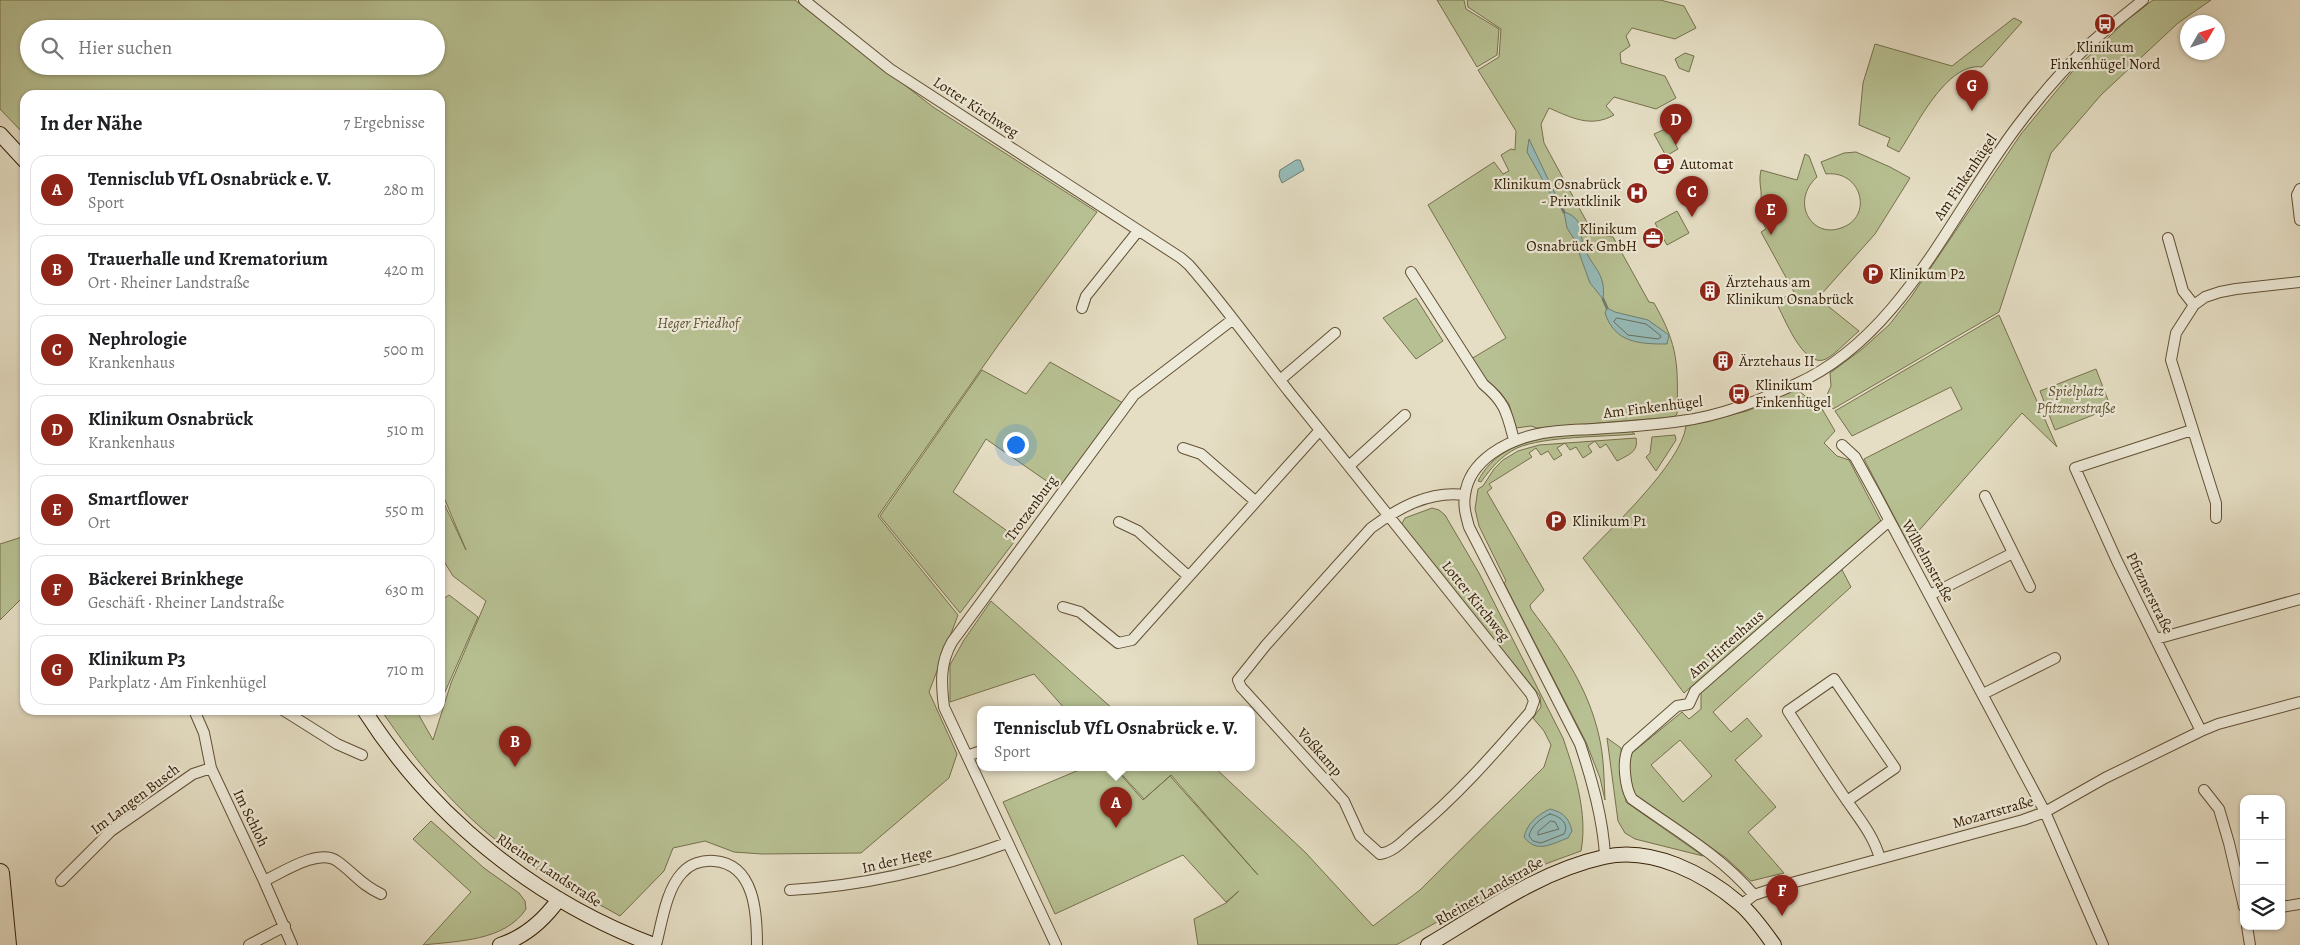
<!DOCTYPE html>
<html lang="de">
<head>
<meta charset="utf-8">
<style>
  body { margin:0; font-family:Alegreya,serif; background:#f2f2f2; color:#202124 }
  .controls { position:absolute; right:15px; bottom:15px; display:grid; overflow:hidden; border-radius:10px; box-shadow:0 1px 4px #0004 }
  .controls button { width:45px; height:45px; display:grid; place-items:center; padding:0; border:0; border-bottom:1px solid #e0e0e0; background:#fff; color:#202124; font:25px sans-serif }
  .compass { position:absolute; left:2180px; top:15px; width:45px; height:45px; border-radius:50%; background:#fff; box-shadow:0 1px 4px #0004; rotate:51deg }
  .you { position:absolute; left:1015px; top:444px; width:18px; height:18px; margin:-12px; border:4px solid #fff; border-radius:50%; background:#1a73e8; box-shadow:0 0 0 8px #1a73e833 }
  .badge { display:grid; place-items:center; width:32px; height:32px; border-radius:50%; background:#8f2418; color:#fff; font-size:16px; font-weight:700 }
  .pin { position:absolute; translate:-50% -41px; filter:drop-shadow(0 1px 2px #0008) }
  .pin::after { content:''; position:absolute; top:26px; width:18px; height:15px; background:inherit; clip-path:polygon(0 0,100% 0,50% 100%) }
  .popup { position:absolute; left:977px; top:706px; width:278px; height:65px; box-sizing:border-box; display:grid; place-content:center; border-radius:10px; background:#fff; filter:drop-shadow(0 1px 4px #0005); font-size:16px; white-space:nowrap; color:#757577 }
  .popup b { font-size:19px; color:#202124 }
  .popup::after { content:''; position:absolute; left:50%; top:100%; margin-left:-10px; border:10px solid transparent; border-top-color:#fff }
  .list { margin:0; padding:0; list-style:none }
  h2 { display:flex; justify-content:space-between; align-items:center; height:65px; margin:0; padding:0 20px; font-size:21px }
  h2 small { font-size:16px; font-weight:400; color:#757577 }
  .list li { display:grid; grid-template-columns:32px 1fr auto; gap:15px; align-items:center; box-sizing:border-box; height:70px; margin:0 10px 10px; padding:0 10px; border:1px solid #e0e0e0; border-radius:15px }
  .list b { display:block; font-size:19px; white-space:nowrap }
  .list p { margin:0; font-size:16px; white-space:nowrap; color:#757577 }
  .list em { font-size:16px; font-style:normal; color:#757577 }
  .icon { flex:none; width:28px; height:28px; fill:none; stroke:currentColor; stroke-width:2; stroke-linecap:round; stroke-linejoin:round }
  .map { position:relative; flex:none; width:2300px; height:945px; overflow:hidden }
  .search { position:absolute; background:#fff; box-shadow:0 1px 4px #0004; left:20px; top:20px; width:425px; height:55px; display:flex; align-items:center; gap:12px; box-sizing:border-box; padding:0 18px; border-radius:28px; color:#757577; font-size:19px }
  .panel { position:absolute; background:#fff; box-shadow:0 1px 4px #0004; left:20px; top:90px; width:425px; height:625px; border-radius:15px }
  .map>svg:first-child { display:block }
  .green { fill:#b7c092; stroke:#76704c; fill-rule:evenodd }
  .water { fill:#96bbb8; stroke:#707d70 }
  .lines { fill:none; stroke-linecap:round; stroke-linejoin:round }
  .shore { stroke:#666e5e; stroke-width:1 }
  .stream { stroke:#707d70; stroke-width:3 }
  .street-casing { stroke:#625035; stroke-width:12 }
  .secondary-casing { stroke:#362005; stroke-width:16 }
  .highway-casing { stroke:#362005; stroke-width:20 }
  .street { stroke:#eeead9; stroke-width:10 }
  .secondary { stroke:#eeead9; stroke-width:14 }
  .highway { stroke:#e5dec4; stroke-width:18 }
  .labels { text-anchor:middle; stroke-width:4.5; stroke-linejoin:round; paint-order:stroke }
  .poi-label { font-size:15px; fill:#362005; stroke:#eeead9; text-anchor:start }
  .street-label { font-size:15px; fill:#362005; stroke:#eeead9 }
  .park-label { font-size:15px; font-style:italic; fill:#5d502f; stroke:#eeead9 }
</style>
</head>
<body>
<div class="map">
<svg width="2300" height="945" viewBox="0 0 2300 945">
  <rect width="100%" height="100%" fill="#e5dec4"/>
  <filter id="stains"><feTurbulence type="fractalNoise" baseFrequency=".004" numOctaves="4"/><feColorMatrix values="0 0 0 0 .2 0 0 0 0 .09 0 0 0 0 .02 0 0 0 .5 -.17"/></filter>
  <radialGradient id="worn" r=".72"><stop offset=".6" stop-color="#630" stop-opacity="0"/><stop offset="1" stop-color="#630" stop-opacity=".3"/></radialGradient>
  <path class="green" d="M0 0H795L933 107 1097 212 999 344 878 516 958 615 929 692 957 754 949 778 861 853 762 854 734 852 705 841 673 848 664 871 620 916C583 895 543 876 509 850 457 812 417 763 381 710H416L433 740 451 683 486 601 453 576 440 555V495L466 550 440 488V95H25V135L0 109ZM29 29H436V66H29Z
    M1437 0H1464L1466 9 1499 29 1497 55 1477 67Z
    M1467 0H1660L1684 6 1696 28 1675 39 1632 28 1626 36 1630 46 1620 53 1621 63 1665 76 1676 98 1656 109 1614 97 1606 106 1614 115C1591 128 1572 118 1549 108L1541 124 1544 143 1589 226 1599 235 1613 237 1649 302 1654 303C1679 347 1678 365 1677 414L1674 417 1537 428 1531 426 1516 428 1509 404 1500 392 1485 379 1471 359 1506 338 1428 205 1494 162 1503 174 1509 171 1501 155 1511 149 1515 150 1516 131 1478 70 1499 57 1501 29 1468 7Z
    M2153 0H2211L2178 23 2101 95 2051 153 1999 312 1833 409 1826 397 1831 386 1830 373 1861 350 1889 325 1911 297 2021 134 2072 72 2129 18Z
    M2014 18 2022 22 1982 67C1946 62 1916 127 1899 152L1887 146 1890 138 1859 125 1863 83 1875 44 1952 66Z
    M1685 53 1694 56 1689 72 1679 68 1675 59Z
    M1663 130 1669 132 1678 149 1666 156 1654 134Z
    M1856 152 1890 167 1910 178 1875 234 1818 298 1859 331C1849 339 1837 353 1826 359 1804 370 1784 317 1776 302L1794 292 1761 232 1766 229 1757 211C1766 195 1757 186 1761 170L1797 180 1805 154 1809 156 1817 177C1790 201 1811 239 1841 228 1874 217 1862 170 1826 174L1821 162 1844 153Z
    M1677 211 1689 233 1667 245 1655 223Z
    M1416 298 1443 341 1416 359 1383 318Z
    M1999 315 2057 447 2022 413 1908 543 1864 459 1962 409 1951 387 1852 436 1835 411Z
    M1050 362 1123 403 1058 489 986 439 953 492 1017 538 960 613 880 516 982 370 1026 394Z
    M2096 369 2111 408 2055 430 2040 391Z
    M1797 389 1805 396 1818 402 1835 431 1824 443 1837 456 1849 460 1881 521 1684 693 1583 558C1611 528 1681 464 1686 426L1747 411Z
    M1631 431 1635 434C1603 437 1545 436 1517 448 1501 456 1491 468 1481 482L1478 481C1505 428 1580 436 1631 431Z
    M1675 435 1676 440 1656 471 1646 457 1650 453 1652 437Z
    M1636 438C1639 452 1628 455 1617 461L1606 444 1600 448 1595 441 1588 446 1592 452 1583 458 1576 447 1570 450 1565 443 1557 448 1562 455 1554 460 1548 451 1541 455 1536 448 1529 453 1532 457 1489 484 1492 488 1487 492 1544 590 1530 605 1531 609C1561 649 1588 687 1599 736 1604 757 1604 779 1605 800L1600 778 1586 742 1504 583 1506 581 1479 526 1475 509 1478 489 1483 486 1494 469 1503 460 1518 451 1539 445Z
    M1432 508 1439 510 1445 515 1479 573 1563 738C1575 773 1588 814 1581 851 1554 861 1514 873 1496 895L1450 923 1437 922 1396 945H1198L1194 919 1226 903 1239 891 1226 902 1183 855 1055 914 1003 802 1086 767H1114L1143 800 1170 776 1258 875 1171 775 1144 799 1115 767H1214L1305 852 1373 926 1420 890 1544 767 1551 745 1544 731 1533 718 1541 707 1540 696 1401 525 1405 518Z
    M25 536V595L0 620V544Z
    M1841 568 1851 587 1713 712 1731 732 1747 718 1762 736 1735 760 1776 807 1748 832 1784 873 1751 881 1726 858 1630 791 1627 757 1682 712 1689 719 1701 709V692ZM1680 740 1712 776 1683 802 1651 765Z
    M449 595 478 617 445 692 440 699V601Z
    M991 601 1113 709H1065L1034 674 950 702V665L964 640Z
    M1607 738 1621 748 1626 802 1703 856 1635 839 1625 833 1618 821Z
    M431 821 484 868 519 893 525 901 526 909C505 941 458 941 423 945L471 892 413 839Z"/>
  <path class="water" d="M1529 139 1558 200H1554L1527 152Z
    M1296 160H1300L1304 170 1282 183 1279 176 1280 170Z
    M1564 212C1587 219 1578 237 1585 250 1595 270 1606 275 1603 299L1590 283 1574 239 1567 228Z
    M1607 308 1615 312 1648 320 1669 335 1667 344C1639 344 1615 343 1605 313Z
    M1550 809C1563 812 1569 818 1572 831L1568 838C1551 844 1537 854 1524 837 1527 824 1537 815 1550 809Z"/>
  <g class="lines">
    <path class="shore" d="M1617 318 1646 324 1660 335 1661 337 1658 339 1628 335 1614 322Z
      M1550 814C1559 816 1570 823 1564 834L1541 843 1533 841 1529 836C1531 826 1541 818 1550 814Z
      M1551 821 1555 822 1559 829 1538 835V832Z"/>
    <path class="stream" d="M1558 200 1564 212
      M1603 299 1607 308"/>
    <g class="street-casing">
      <path id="street" d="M804 0 890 69 1181 258 1189 265C1225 306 1256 350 1290 393 1371 493 1451 594 1531 694L1534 701 1530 712C1493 755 1456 797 1411 834 1402 842 1393 852 1380 854L1360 836 1344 801 1241 687 1238 680 1266 645 1371 528C1398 508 1430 490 1465 495
        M2300 189 2297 195 2300 220
        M2168 238 2183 291 2194 305
        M1411 272 1483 384C1505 402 1507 413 1514 440
        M1082 308 1086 296 1138 231
        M1280 380 1335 333
        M2192 430 2075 468 2117 561 2201 731
        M1842 445 1855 457 1876 495 2045 812 2103 945
        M1183 448 1201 454 1255 501
        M1349 466 1405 415
        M1985 496 2030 587
        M2216 518V503L2171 360 2176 333 2194 305 2205 297 2220 292 2236 289 2300 282
        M1119 522 1138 531 1188 576
        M1930 595 2013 553
        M1063 607 1080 612 1118 643 1132 640 1320 430
        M2156 639 2300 599
        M1983 694 2055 658
        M194 710 204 733 211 768 264 881 292 945
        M283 710 337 744 362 755
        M967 756 981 751
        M2204 790 2219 809 2229 843 2244 907
        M1847 801 1895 768 1834 679 1788 711C1806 739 1824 767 1843 795 1857 816 1874 835 1880 859
        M1605 856C1603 818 1592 780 1580 744L1469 527C1466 516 1463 506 1465 495 1469 460 1508 440 1538 434 1556 430 1576 430 1594 429 1623 427 1653 425 1681 421 1721 416 1760 400 1796 384 1902 337 1952 211 2019 124 2041 95 2066 66 2093 41 2109 27 2126 14 2143 0
        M61 881 111 831 193 774 211 768
        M264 881C283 872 319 848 337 861 354 873 361 885 381 894
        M790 890C865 886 936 869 1007 843
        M1754 895C1720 855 1674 829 1632 799 1625 788 1622 761 1628 749L1677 706 1689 704 1695 691 1889 521
        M1741 905 1754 895 1784 885 2023 820 2045 812 2105 778 2201 731 2218 724 2300 702
        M2281 907 2300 904
        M2247 926 2250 945
        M249 945 285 926
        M656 945C662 922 666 890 682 873 690 864 702 860 714 861 755 864 757 914 757 945
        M1056 945 944 707C941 683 940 663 952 642L1134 395 1232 320"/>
    </g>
    <g class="secondary-casing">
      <path id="secondary" d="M0 134 25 161
        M364 710C433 818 535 900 654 945
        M500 945C525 937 544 920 559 899
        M1428 945C1484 912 1540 871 1604 857 1652 846 1705 874 1740 904 1753 915 1764 931 1774 945"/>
    </g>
    <g class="highway-casing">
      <path id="highway" d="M0 873 7 945"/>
    </g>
    <use href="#street" class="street"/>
    <use href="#secondary" class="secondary"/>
    <use href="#highway" class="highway"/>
  </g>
  <defs>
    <g id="bus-disc" transform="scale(1.125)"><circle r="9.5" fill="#8f2418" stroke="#eeead9"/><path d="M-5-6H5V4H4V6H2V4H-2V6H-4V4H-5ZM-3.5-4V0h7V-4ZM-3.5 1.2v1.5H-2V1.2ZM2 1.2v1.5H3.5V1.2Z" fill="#fff"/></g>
    <g id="cafe-disc" transform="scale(1.125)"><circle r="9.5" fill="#8f2418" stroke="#eeead9"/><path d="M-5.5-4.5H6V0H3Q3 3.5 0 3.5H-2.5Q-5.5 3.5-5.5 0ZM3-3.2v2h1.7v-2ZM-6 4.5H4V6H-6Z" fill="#fff"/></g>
    <g id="hospital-disc" transform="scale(1.125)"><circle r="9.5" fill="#8f2418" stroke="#eeead9"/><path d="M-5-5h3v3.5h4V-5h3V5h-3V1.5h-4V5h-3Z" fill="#fff"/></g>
    <g id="office-disc" transform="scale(1.125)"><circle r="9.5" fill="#8f2418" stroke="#eeead9"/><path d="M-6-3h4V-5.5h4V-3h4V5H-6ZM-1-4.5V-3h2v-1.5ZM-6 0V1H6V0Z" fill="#fff"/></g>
    <g id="parking-disc" transform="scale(1.125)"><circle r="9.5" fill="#8f2418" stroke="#eeead9"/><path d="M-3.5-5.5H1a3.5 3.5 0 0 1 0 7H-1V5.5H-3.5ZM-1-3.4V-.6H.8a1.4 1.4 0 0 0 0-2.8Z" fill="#fff"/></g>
    <g id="building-disc" transform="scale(1.125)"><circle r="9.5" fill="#8f2418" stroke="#eeead9"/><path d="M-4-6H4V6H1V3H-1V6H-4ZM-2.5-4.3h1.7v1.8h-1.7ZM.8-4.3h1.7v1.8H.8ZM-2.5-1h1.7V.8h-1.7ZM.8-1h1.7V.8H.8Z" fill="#fff"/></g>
  </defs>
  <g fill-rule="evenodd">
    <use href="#bus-disc" x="2105" y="24"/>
    <use href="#cafe-disc" x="1664" y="164"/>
    <use href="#hospital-disc" x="1637" y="193"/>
    <use href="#office-disc" x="1653" y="238"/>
    <use href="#parking-disc" x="1873" y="274"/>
    <use href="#building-disc" x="1710" y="291"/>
    <use href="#building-disc" x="1723" y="361"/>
    <use href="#bus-disc" x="1739" y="394"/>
    <use href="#parking-disc" x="1556" y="521"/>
  </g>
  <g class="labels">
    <g class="poi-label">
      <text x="2105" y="52" text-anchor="middle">Klinikum<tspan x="2105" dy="17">Finkenhügel Nord</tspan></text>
      <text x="1680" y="169">Automat</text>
      <text x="1621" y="189" text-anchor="end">Klinikum Osnabrück<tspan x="1621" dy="17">- Privatklinik</tspan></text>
      <text x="1637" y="234" text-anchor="end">Klinikum<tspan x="1637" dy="17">Osnabrück GmbH</tspan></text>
      <text x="1889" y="279">Klinikum P2</text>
      <text x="1726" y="287">Ärztehaus am<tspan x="1726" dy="17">Klinikum Osnabrück</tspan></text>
      <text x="1739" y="366">Ärztehaus II</text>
      <text x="1755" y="390">Klinikum<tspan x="1755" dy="17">Finkenhügel</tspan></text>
      <text x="1572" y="526">Klinikum P1</text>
    </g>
    <g class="street-label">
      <text transform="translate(976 107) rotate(33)" y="5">Lotter Kirchweg</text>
      <text transform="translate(1965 177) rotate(-56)" y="5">Am Finkenhügel</text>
      <text transform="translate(1653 407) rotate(-7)" y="5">Am Finkenhügel</text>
      <text transform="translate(1031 508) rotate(-54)" y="5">Trotzenburg</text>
      <text transform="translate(1928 561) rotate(61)" y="5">Wilhelmstraße</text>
      <text transform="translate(2150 593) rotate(64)" y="5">Pfitznerstraße</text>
      <text transform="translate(1476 601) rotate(51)" y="5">Lotter Kirchweg</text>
      <text transform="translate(1726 644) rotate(-41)" y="5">Am Hirtenhaus</text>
      <text transform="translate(1320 752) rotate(48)" y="5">Voßkamp</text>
      <text transform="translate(135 799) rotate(-37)" y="5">Im Langen Busch</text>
      <text transform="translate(1993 812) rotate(-16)" y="5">Mozartstraße</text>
      <text transform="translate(251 818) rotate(64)" y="5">Im Schloh</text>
      <text transform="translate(897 860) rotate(-13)" y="5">In der Hege</text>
      <text transform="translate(549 870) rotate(33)" y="5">Rheiner Landstraße</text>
      <text transform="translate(1489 891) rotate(-30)" y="5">Rheiner Landstraße</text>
    </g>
    <g class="park-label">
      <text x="698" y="328">Heger Friedhof</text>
      <text x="2076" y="396">Spielplatz<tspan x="2076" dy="17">Pfitznerstraße</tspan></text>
    </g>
  </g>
  <rect width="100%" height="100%" filter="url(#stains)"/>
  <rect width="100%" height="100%" fill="url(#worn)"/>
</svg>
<div class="controls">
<button>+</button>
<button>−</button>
<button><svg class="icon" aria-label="layers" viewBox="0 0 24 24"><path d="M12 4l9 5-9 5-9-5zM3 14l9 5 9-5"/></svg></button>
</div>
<svg class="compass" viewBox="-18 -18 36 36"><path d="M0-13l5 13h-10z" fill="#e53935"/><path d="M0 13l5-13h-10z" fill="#757577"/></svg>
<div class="you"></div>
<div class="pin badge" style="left:1116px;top:828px">A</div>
<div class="popup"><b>Tennisclub VfL Osnabrück e. V.</b>Sport</div>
<div class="pin badge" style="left:515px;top:767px">B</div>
<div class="pin badge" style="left:1692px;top:217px">C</div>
<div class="pin badge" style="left:1676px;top:145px">D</div>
<div class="pin badge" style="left:1771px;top:235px">E</div>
<div class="pin badge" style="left:1782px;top:916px">F</div>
<div class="pin badge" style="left:1972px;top:111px">G</div>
<div class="search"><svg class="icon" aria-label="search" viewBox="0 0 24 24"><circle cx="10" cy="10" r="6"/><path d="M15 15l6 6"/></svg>Hier suchen</div>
<section class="panel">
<h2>In der Nähe<small>7 Ergebnisse</small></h2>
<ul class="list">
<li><span class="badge">A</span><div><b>Tennisclub VfL Osnabrück e. V.</b><p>Sport</p></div><em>280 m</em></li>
<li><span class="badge">B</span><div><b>Trauerhalle und Krematorium</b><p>Ort · Rheiner Landstraße</p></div><em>420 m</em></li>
<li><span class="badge">C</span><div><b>Nephrologie</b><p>Krankenhaus</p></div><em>500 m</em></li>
<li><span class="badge">D</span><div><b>Klinikum Osnabrück</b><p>Krankenhaus</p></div><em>510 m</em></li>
<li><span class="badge">E</span><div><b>Smartflower</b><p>Ort</p></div><em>550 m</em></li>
<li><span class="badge">F</span><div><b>Bäckerei Brinkhege</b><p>Geschäft · Rheiner Landstraße</p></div><em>630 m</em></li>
<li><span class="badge">G</span><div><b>Klinikum P3</b><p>Parkplatz · Am Finkenhügel</p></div><em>710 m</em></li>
</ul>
</section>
</div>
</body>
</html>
